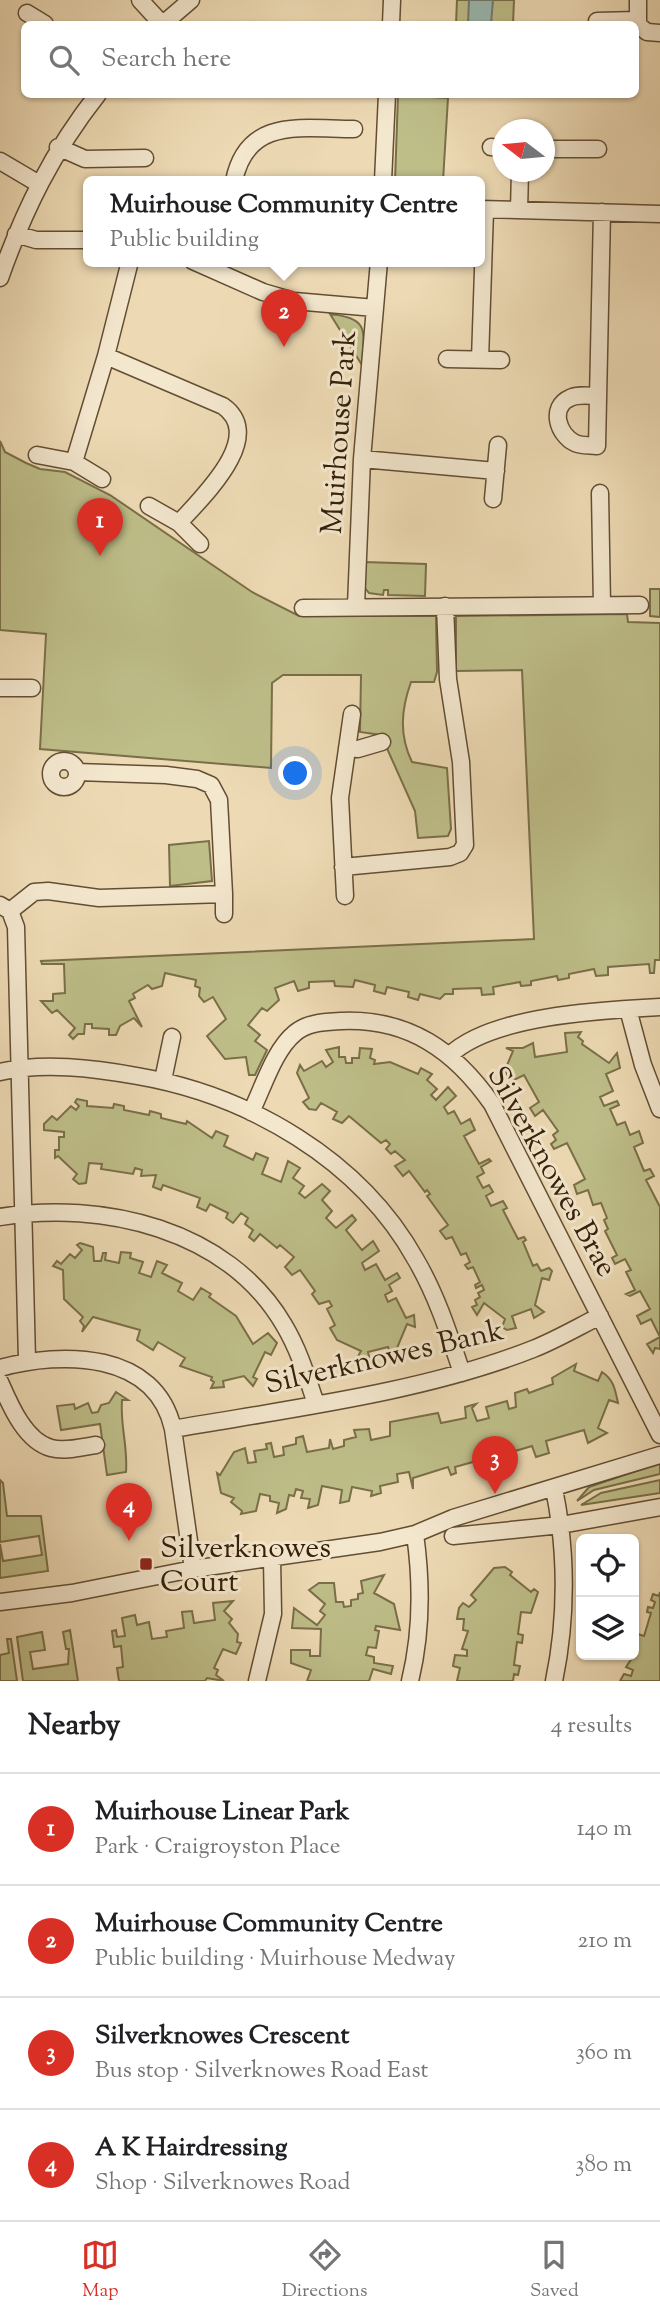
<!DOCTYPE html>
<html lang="en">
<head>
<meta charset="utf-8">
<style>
  body { margin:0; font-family:"Sorts Mill Goudy",serif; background:#f6f6f6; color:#202124 }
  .controls { position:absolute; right:21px; bottom:21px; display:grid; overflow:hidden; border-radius:10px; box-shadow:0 2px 5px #0004 }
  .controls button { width:63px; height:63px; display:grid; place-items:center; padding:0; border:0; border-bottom:2px solid #e0e0e0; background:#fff; color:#202124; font:35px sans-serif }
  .compass { position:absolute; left:492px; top:119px; width:63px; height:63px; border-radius:50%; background:#fff; box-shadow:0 2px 5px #0004; rotate:286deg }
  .you { position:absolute; left:296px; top:774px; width:24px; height:24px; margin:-18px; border:5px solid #fff; border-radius:50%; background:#1a73e8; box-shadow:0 0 0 10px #1a73e833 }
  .badge { display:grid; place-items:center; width:46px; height:46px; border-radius:50%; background:#d93025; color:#fff; font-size:23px; font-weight:700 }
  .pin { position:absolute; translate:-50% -58px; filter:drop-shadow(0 2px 4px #0008) }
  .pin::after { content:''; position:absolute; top:37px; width:24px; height:21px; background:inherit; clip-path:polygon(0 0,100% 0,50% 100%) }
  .popup { position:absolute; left:83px; top:176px; width:402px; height:91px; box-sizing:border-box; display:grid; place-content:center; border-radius:10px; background:#fff; filter:drop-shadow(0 2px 5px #0005); font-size:23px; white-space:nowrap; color:#757577 }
  .popup b { font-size:26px; color:#202124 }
  .popup::after { content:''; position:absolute; left:50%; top:100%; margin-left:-14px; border:14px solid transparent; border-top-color:#fff }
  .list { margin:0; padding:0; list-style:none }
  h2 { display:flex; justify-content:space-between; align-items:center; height:91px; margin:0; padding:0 28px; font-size:30px }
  h2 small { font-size:23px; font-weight:400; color:#757577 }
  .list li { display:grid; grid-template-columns:46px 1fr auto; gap:21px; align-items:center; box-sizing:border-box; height:112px; padding:0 28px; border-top:2px solid #e0e0e0 }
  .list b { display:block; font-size:26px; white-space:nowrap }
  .list p { margin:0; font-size:23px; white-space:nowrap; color:#757577 }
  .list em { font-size:23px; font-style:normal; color:#757577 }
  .icon { flex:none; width:38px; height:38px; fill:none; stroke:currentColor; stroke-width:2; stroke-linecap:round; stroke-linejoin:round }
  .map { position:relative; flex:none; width:660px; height:1681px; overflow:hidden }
  .search { position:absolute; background:#fff; box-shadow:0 2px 5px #0004; left:21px; right:21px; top:21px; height:77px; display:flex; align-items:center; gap:18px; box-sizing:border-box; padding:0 24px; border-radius:10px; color:#757577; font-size:26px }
  .sheet { height:539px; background:#fff }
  nav { display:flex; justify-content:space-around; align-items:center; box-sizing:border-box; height:98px; border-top:2px solid #e0e0e0; background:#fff; font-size:19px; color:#757577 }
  nav a { display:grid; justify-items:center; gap:4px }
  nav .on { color:#d93025 }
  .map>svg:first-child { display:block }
  .green { fill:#bebe89; stroke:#7a6f48; stroke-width:2 }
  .water { fill:#9abab3; stroke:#727c6f; stroke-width:2 }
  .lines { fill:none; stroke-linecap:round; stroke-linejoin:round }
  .minor-casing { stroke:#634e33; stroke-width:19 }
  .minor { stroke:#f3e7ce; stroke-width:16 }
  .poi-dot { fill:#8f2418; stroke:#f3e7ce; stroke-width:2.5 }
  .labels { text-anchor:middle; stroke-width:6; stroke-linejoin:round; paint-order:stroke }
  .street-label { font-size:30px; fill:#352008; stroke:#f3e7ce }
  .poi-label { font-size:30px; fill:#352008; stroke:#f3e7ce; text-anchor:start }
</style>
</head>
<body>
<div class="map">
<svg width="660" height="1681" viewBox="0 0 660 1681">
  <rect width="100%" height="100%" fill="#eddab4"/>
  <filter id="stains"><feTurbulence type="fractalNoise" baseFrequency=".00286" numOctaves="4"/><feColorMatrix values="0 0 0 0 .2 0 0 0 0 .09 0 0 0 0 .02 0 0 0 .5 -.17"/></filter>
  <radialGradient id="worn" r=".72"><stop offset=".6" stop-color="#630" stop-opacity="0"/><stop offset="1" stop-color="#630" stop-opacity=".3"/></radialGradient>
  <path class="green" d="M457 0H514L513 24H456Z
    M398 95 448 98 443 181H395Z
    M330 314C370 318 364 331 362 365Z
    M0 441 5 452 26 463 40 469 65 472 110 495 252 592 299 616H436L437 672 434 682H411C401 710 399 735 412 762L447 768 451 829 448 836 418 838 415 811 381 735 360 732 361 675H283L272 683 271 768 40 749 46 634 0 630Z
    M364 562 426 564 425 596 388 595V590H384L383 595 369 593 365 588Z
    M650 589H660V617L650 616Z
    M627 614 628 622 660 623V960H655L654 973H650L649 964 608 967V975L596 976 594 969 569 974V978L558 980 557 976 531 981V985L521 986 520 982 493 987 494 994 482 995 481 988 453 989V994H445L440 999 420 994 418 1000 408 997 409 992 387 987 385 994 374 991 375 985 355 980 353 987 335 986 334 981 309 982V988L298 991 294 981 275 988 279 1000 267 1011 262 1008 248 1025 260 1035 255 1041 267 1050 255 1075H249L246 1057 225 1059 207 1036 226 1019 213 997 204 1002 199 996 200 988 195 986 196 980 165 973 162 986 152 989 148 985 133 994 135 998 129 1001 142 1027 134 1018 120 1026 116 1035H109V1029L92 1028V1024H85L84 1034H78L73 1039 69 1035 75 1028 57 1010 52 1013 41 1001H53V994L65 993 64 964H42L41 961 534 939 522 670 456 671V616Z
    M209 841 212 881 170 886 169 845Z
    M581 1032 578 1037 583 1041 582 1044 609 1063 617 1053 620 1068 606 1074 613 1091 600 1097 604 1106 617 1101 619 1105 610 1109 617 1125 625 1122 630 1135 639 1131 643 1143 634 1147 644 1171 650 1169 654 1176 646 1180 660 1207V1349L655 1348 653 1353 647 1344 660 1337 651 1319 641 1324 637 1316 650 1309 640 1291 630 1296 626 1294 635 1290 626 1272 631 1270 625 1259 615 1264 612 1258 617 1255 605 1231 608 1229 604 1220 607 1218 601 1203 593 1205 588 1190 577 1194 574 1185 585 1179 567 1143 554 1149 551 1144 556 1140 553 1135 558 1131 543 1110 535 1116 530 1108 539 1102 524 1075 510 1082 505 1070 513 1051 506 1048H523L533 1043 535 1057 567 1052 565 1033Z
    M339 1047V1057H345L346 1063H352V1058H359L360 1048 372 1049 370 1058 375 1060 374 1064 390 1062 418 1074 421 1068 432 1074 427 1080 437 1089 431 1095 436 1100 448 1087 456 1096 444 1107 448 1114 454 1111 461 1124 470 1119 475 1130 464 1136 479 1164 489 1159 491 1161 481 1167 484 1173 477 1177 483 1188 489 1185 493 1192 486 1196 491 1206 503 1201 507 1208 503 1210 518 1239 524 1237 526 1240 523 1242 533 1266 537 1264 541 1271 549 1268 552 1271 549 1280 542 1278 535 1305 544 1312 534 1318 531 1309 512 1316 516 1328 507 1330 502 1327 505 1319 484 1303 477 1315 472 1307 477 1305 475 1300 480 1297 478 1293 484 1290 482 1285 476 1288 475 1285 480 1282 473 1267 468 1269 465 1265 470 1262 466 1253 461 1255 452 1237 446 1239 440 1231 448 1225 427 1196 430 1194 427 1190 425 1192 409 1171 403 1176 395 1166 405 1160 395 1151 391 1154 386 1149 390 1144 386 1140 381 1143 349 1116 342 1123 333 1119 337 1112 321 1103 316 1110 309 1109 303 1102 309 1098 297 1073 300 1065 304 1071 322 1061 326 1067 333 1062 326 1050Z
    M77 1099 87 1101V1106L113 1108 114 1104 124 1106V1110L149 1115 150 1111 161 1114V1118L186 1124 187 1121 212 1138 216 1131 228 1136 224 1146 253 1160 256 1153 268 1158 262 1174 281 1182 288 1161 300 1168 293 1178 304 1186 299 1193 305 1198 322 1184 330 1191 322 1200 332 1211 326 1218 336 1228 352 1215 356 1220 346 1230 362 1250 373 1241 379 1251 362 1263 365 1270 376 1264 385 1280 397 1273 400 1278 389 1285 392 1291 385 1295 388 1302 396 1298 406 1318 414 1315 415 1327 407 1324 397 1348 403 1351 398 1357 391 1356 388 1347 368 1352 370 1361 357 1358 361 1351 337 1340 330 1328 335 1325 327 1309 332 1306 329 1301 319 1304 312 1294 315 1291 300 1270 292 1275 285 1267 294 1257 280 1245 277 1248 260 1234 254 1241 249 1237 253 1230 245 1224 248 1218 241 1213 233 1223 226 1218 228 1213 210 1204 206 1211 197 1207 200 1198 163 1185 161 1190 153 1187 156 1175 141 1176 142 1170 135 1168 133 1174 101 1169 102 1164 89 1163 86 1183 79 1184 73 1179 77 1174 58 1156 55 1158V1150H59V1137H64V1132L44 1130V1124L52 1116 57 1120 71 1106 76 1110 79 1106 75 1102Z
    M80 1243 93 1247 94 1261H101L103 1253H106L105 1260 119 1263 121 1252 131 1253 130 1258 143 1262 139 1273 151 1277 157 1261 167 1265 162 1273 182 1283 178 1291 193 1300 201 1288 211 1294 209 1297 236 1316 253 1344 268 1333 277 1343 271 1355 265 1352 253 1377 257 1379 253 1386 244 1376 223 1381 224 1387 211 1388 214 1382 211 1380 212 1377 180 1366 185 1358 158 1342 153 1350 137 1340 140 1330 93 1317 82 1332 84 1326 80 1321 83 1317 64 1299 63 1270 53 1266 57 1261 61 1264 70 1254 75 1258 82 1250 77 1245Z
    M576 1364 574 1371 598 1381 602 1372C614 1380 615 1389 618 1403L609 1400 598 1428 607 1433 588 1443 584 1430 546 1441 549 1453 536 1457 532 1446 495 1457 497 1467 484 1470 480 1460 455 1467 456 1473 451 1475 448 1467 413 1478V1489L409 1472 397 1474 398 1482 380 1486 381 1493 371 1496 372 1491 352 1487 349 1501 340 1503 342 1490 322 1486 318 1505 308 1508 310 1499 301 1498 303 1491 296 1489 294 1496 289 1495 286 1509 277 1513 279 1503 270 1501V1496L260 1494 256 1511 241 1514 242 1511 231 1502 234 1498 221 1493 217 1473 220 1475 234 1452 245 1448 248 1463 256 1462 254 1451 267 1449 266 1444 271 1443 274 1457 284 1455 283 1447 296 1444V1438L303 1436 307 1452 329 1448 330 1439 333 1449 344 1446V1440L356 1437 354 1430 369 1429 371 1440 390 1436V1422L438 1413 441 1423 466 1418 465 1407 476 1404 472 1408 477 1421 489 1418 486 1407 507 1401 509 1409 516 1407 515 1393 527 1389 529 1393 553 1384 552 1378Z
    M116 1392 128 1400H122C120 1426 128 1446 126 1472L107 1475 100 1424 61 1430 57 1406 74 1404 75 1409 88 1403 92 1413 98 1412 101 1405 109 1403Z
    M660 1463V1474L594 1490 577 1501 589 1487Z
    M0 1480 3 1483 7 1516H41L48 1571 0 1578V1544L3 1561 42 1555 39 1536 0 1542Z
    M660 1480V1493L581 1505 601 1493Z
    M505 1567 512 1572 510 1575 531 1592 534 1589 538 1592 531 1613 521 1612 518 1634 523 1635 522 1643 517 1642 514 1665 520 1666 518 1675 514 1674 513 1681H457L460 1668 453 1666 455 1655 467 1656V1650L462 1649 468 1631 463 1630 464 1619H457L459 1608 463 1603 469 1607 476 1600 471 1595 494 1568Z
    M384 1575 374 1593 394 1604 400 1630 376 1626 375 1630 379 1631 376 1648 368 1647 366 1655 374 1657V1663L393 1666 391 1674 373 1669 369 1681H307L311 1670 291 1663V1650H310V1656H320L321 1629 292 1628 294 1608 317 1625 325 1615 320 1611 325 1604 309 1590 319 1583H334L336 1602H343L344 1607 351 1606V1600L358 1599V1594L363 1593 361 1581Z
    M660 1592V1681H620L624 1674 631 1676 633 1670 626 1667 634 1655 638 1634 644 1636 651 1613 647 1612 648 1607 653 1608 655 1602 651 1600 653 1594 659 1596Z
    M233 1601 224 1611 232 1619 229 1623 238 1634 237 1642 241 1643 236 1654 223 1649 214 1668 218 1670 216 1675 224 1681 207 1678 205 1681H119L117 1668 123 1667 121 1646 114 1647 112 1631 116 1630 117 1637 125 1636 122 1618 135 1615 137 1625 149 1622 152 1639 167 1637 166 1631 184 1628 182 1612 192 1611 194 1623 215 1620 213 1603Z
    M70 1630 78 1681H23L17 1637 42 1632 45 1650 30 1652 33 1669 68 1664 69 1649H66L63 1632Z
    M7 1639H11L17 1681H0V1655L9 1653Z"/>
  <path class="water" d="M469 0H493L491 24H468Z"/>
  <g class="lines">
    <g class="minor-casing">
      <path id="minor" d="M140 0 162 24
        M638 0V25L647 32 660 33
        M27 13 45 24
        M597 21 636 20
        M163 24 191 0
        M391 24 392 0
        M58 147 85 159 145 158
        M491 147 503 148
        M544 149H598
        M0 161 39 184
        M234 181C247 116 303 129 354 129
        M383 181 387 94
        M480 209 660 214
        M519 210 520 172
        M16 234 36 240H88
        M193 261 263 292 294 301 375 308
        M0 278C24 210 53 151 98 94
        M106 356 223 406C267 437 201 498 179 523
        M447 359 501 360
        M480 360 485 210
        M598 396C589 396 578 394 570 398 549 407 558 435 575 443 581 446 590 445 597 446L602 212
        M37 455 74 462 102 479
        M362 459 496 471
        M74 462 106 356 130 261
        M600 493 602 605
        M493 499 498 445
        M149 506 179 523 200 544
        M356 606 362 459 379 261
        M303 608 640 605
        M0 688H32
        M347 748 358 749 382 742
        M51 774a13 13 0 1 1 26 0a13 13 0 1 1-26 0Z
        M343 867 450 857 460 853 465 845 461 762 448 679 445 606
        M224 894V914
        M345 896 340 798 352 714
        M0 905 10 911 16 927 27 1360
        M10 911 34 892 48 891 99 898 224 894 219 800 211 785 197 779 166 775 77 772
        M628 1009 643 1065 660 1109
        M450 1055C492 1015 604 1010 660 1007
        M0 1072C43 1062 93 1068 137 1076 248 1095 360 1159 416 1260 437 1296 449 1334 462 1373
        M163 1080 172 1037
        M251 1112C263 1088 274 1050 295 1033 308 1022 326 1022 341 1021 409 1018 455 1051 492 1104L660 1435
        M0 1217C102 1200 228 1229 284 1325 299 1350 307 1377 316 1404
        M0 1368C62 1351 156 1351 173 1429L193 1569
        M0 1382C10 1405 25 1441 51 1448 65 1452 82 1447 96 1445
        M173 1429C288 1409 425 1392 533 1349 556 1340 578 1327 600 1316
        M554 1489C567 1551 567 1619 554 1681
        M453 1536 561 1525 660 1507
        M0 1602 72 1593 193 1569 380 1542 415 1534 453 1518 660 1455
        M257 1681 273 1614 272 1558
        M410 1681C422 1632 422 1584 415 1534"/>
    </g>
    <use href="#minor" class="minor"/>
  </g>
  <rect class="poi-dot" x="139" y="1557" width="14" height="14" rx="3.5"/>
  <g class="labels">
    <g class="street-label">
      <text transform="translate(338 432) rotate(-86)" y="10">Muirhouse Park</text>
      <text transform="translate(553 1171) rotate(61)" y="10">Silverknowes Brae</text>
      <text transform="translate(384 1356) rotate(-13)" y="10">Silverknowes Bank</text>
    </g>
    <g class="poi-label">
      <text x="160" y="1557">Silverknowes<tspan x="160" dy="34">Court</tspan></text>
    </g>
  </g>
  <rect width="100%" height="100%" filter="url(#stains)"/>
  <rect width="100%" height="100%" fill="url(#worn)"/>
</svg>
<div class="controls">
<button><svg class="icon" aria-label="locate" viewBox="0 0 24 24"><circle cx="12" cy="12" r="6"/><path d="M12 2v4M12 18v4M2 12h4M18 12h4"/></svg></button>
<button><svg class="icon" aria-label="layers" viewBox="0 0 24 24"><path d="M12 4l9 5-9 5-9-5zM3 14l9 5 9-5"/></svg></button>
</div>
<svg class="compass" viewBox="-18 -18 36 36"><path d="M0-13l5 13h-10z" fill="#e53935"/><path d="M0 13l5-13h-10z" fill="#757577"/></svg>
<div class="you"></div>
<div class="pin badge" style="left:100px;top:556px">1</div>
<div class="pin badge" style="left:284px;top:347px">2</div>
<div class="popup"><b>Muirhouse Community Centre</b>Public building</div>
<div class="pin badge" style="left:495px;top:1494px">3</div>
<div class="pin badge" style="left:129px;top:1541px">4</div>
<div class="search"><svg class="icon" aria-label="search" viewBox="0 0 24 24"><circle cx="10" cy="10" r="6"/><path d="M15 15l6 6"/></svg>Search here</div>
</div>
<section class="sheet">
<h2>Nearby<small>4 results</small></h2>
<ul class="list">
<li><span class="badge">1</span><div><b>Muirhouse Linear Park</b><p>Park · Craigroyston Place</p></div><em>140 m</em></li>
<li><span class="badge">2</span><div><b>Muirhouse Community Centre</b><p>Public building · Muirhouse Medway</p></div><em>210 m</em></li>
<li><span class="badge">3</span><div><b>Silverknowes Crescent</b><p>Bus stop · Silverknowes Road East</p></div><em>360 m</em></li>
<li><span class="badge">4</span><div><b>A K Hairdressing</b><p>Shop · Silverknowes Road</p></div><em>380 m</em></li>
</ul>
</section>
<nav>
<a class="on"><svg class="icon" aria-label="map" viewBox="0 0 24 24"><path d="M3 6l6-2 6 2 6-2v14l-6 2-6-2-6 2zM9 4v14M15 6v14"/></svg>Map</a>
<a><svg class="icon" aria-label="directions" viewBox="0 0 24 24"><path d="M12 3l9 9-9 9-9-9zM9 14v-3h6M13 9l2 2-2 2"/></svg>Directions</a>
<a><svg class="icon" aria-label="saved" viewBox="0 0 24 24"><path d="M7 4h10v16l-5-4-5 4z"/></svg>Saved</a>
</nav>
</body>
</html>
